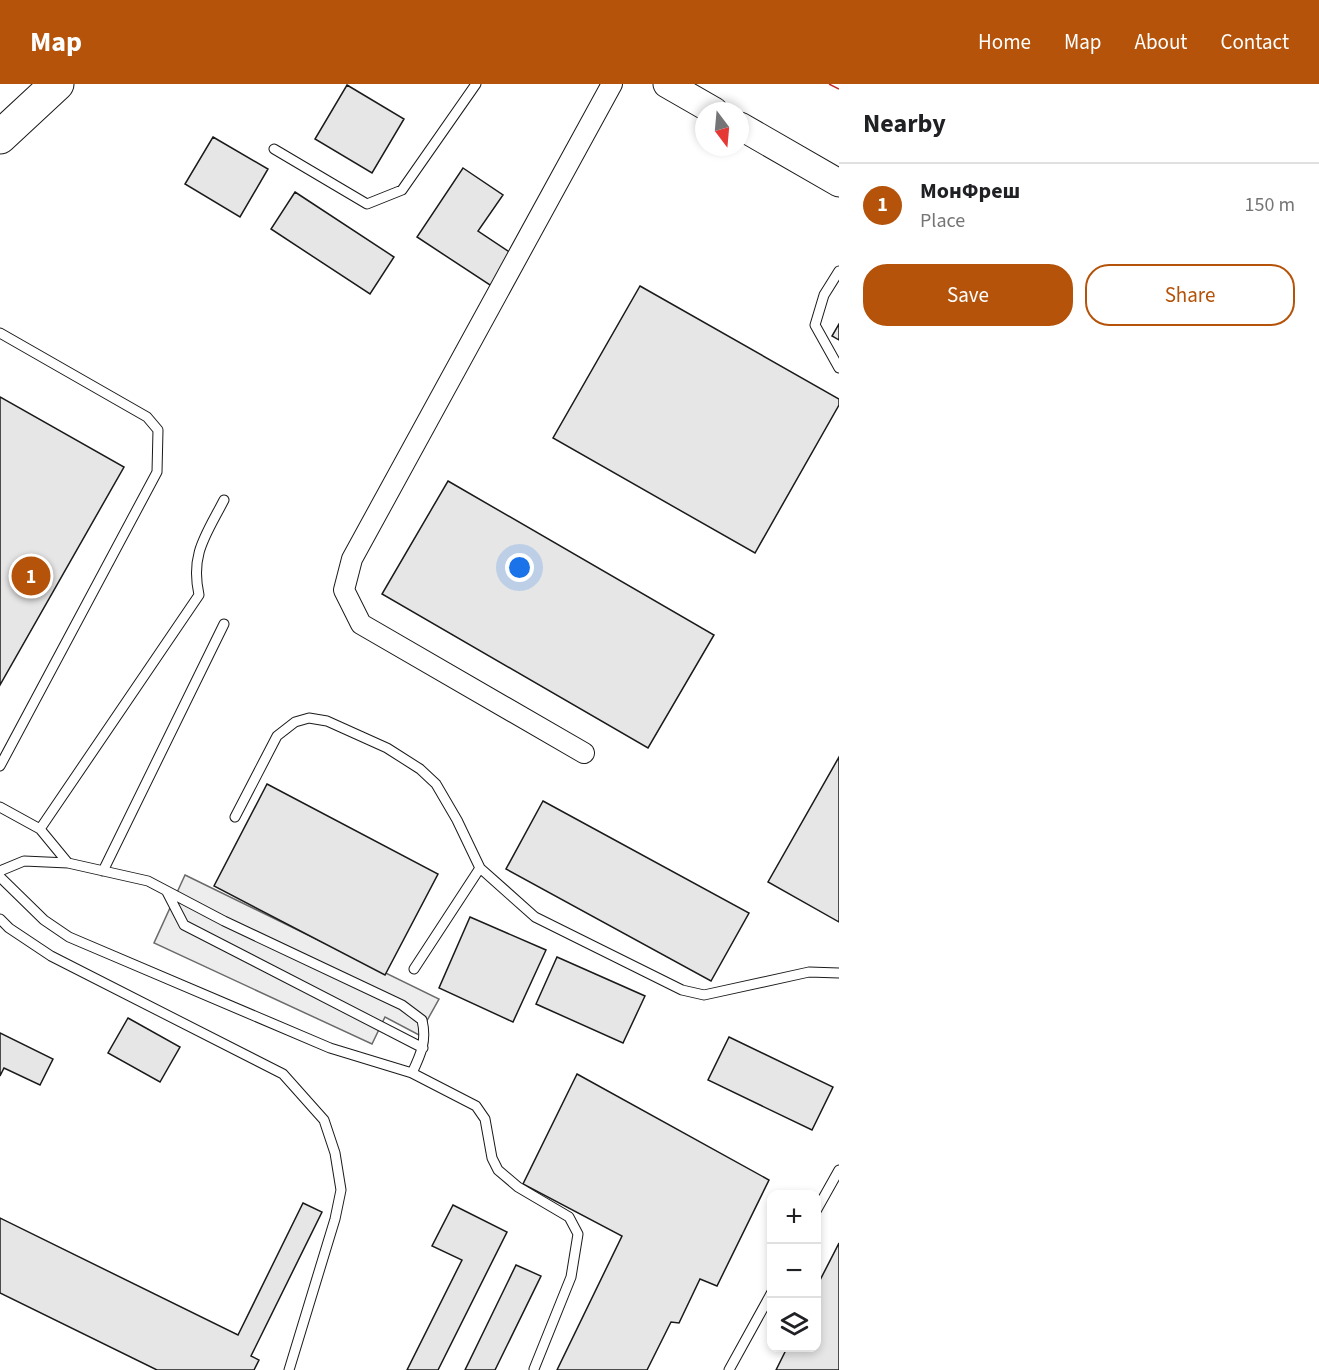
<!DOCTYPE html>
<html lang="en">
<head>
<meta charset="utf-8">
<style>
  body { margin:0; font-family:"Source Sans 3",sans-serif; background:#f2f2f2; color:#202124 }
  .controls { position:absolute; right:18px; bottom:18px; display:grid; overflow:hidden; border-radius:12px; box-shadow:0 3px 9px #0003 }
  .controls button { width:54px; height:54px; display:grid; place-items:center; padding:0; border:0; border-bottom:2px solid #e0e0e0; background:#fff; color:#202124; font:30px sans-serif }
  .compass { position:absolute; left:695px; top:18px; width:54px; height:54px; border-radius:50%; background:#fff; box-shadow:0 3px 9px #0003; rotate:164deg }
  .you { position:absolute; left:520px; top:484px; width:21px; height:21px; margin:-15px; border:4px solid #fff; border-radius:50%; background:#1a73e8; box-shadow:0 0 0 9px #1a73e833 }
  .badge { display:grid; place-items:center; width:39px; height:39px; border-radius:50%; background:#b45309; color:#fff; font-size:20px; font-weight:700 }
  .pin { position:absolute; translate:-50% -50%; border:3px solid #fff; box-shadow:0 2px 6px #0006 }
  .list { margin:0; padding:0; list-style:none }
  h2 { display:flex; justify-content:space-between; align-items:center; height:78px; margin:0; padding:0 24px; font-size:26px }
  h2 small { font-size:20px; font-weight:400; color:#757577 }
  .list li { display:grid; grid-template-columns:39px 1fr auto; gap:18px; align-items:center; box-sizing:border-box; height:84px; padding:0 24px; border-top:2px solid #e0e0e0 }
  .list b { display:block; font-size:22px; white-space:nowrap }
  .list p { margin:0; font-size:20px; white-space:nowrap; color:#757577 }
  .list em { font-size:20px; font-style:normal; color:#757577 }
  .actions { display:flex; gap:12px; padding:18px 24px }
  .actions a { flex:1; padding:14px 0; border:2px solid #b45309; border-radius:24px; text-align:center; font-size:21px; color:#b45309 }
  .actions .main { background:#b45309; color:#fff }
  .icon { flex:none; width:33px; height:33px; fill:none; stroke:currentColor; stroke-width:2; stroke-linecap:round; stroke-linejoin:round }
  .map { position:relative; flex:none; width:839px; height:1286px; overflow:hidden }
  header { display:flex; align-items:center; gap:36px; box-sizing:border-box; height:84px; padding:0 30px; background:#b45309; color:#fff }
  header strong { font-size:28px }
  nav { display:flex; gap:33px; margin-inline-start:auto; font-size:21px }
  main { display:flex }
  aside { flex:1; background:#fff }
  .map>svg:first-child { display:block }
  .built { fill:#ededed; stroke:#6a6a6a; stroke-width:1.5 }
  .building { fill:#e6e6e6; stroke:#1a1a1a; stroke-width:1.5 }
  .lines { fill:none; stroke-linecap:round; stroke-linejoin:round }
  .lane-casing { stroke:#1a1a1a; stroke-width:11 }
  .street-casing { stroke:#1a1a1a; stroke-width:22 }
  .secondary-casing { stroke:#1a1a1a; stroke-width:29 }
  .highway-casing { stroke:#1a1a1a; stroke-width:35 }
  .lane { stroke:#fff; stroke-width:9 }
  .street { stroke:#fff; stroke-width:20 }
  .secondary { stroke:#fff; stroke-width:27 }
  .highway { stroke:#fff; stroke-width:33 }
  .power { stroke:#c62828; stroke-width:1.5; stroke-dasharray:21 4.5 3 4.5; stroke-linecap:butt }
</style>
</head>
<body>
<header>
<strong>Map</strong>
<nav><a>Home</a><a>Map</a><a>About</a><a>Contact</a></nav>
</header>
<main>
<div class="map">
<svg width="839" height="1286" viewBox="0 0 839 1286">
  <rect width="100%" height="100%" fill="#fff"/>
  <path class="built" d="M185 791 439 915 419 951 385 933 372 960 154 859Z"/>
  <path class="building" d="M347 1 404 35 372 89 315 55Z
    M213 53 268 85 240 133 185 100Z
    M463 84 503 111 478 147 514 171 493 203 417 153Z
    M295 108 394 173 370 210 271 145Z
    M640 202 839 315V321L755 469 553 354Z
    M839 240V256L832 252Z
    M0 313 124 383 0 601Z
    M448 397 714 551 648 664 382 510Z
    M839 673V838L768 798Z
    M267 700 438 790 385 891 214 802Z
    M543 717 749 829 711 897 506 785Z
    M470 833 546 866 513 938 439 904Z
    M557 873 645 912 623 959 536 920Z
    M128 934 180 963 160 998 108 969Z
    M0 949 53 975 40 1001 4 984 0 992Z
    M729 953 833 1003 812 1046 708 996Z
    M577 990 769 1096 717 1202 700 1195 679 1239 671 1238 647 1286H557L622 1152 523 1100Z
    M303 1119 322 1128 251 1272 259 1276 254 1286H157L0 1209V1134L238 1251Z
    M453 1121 507 1148 438 1286H407L462 1176 432 1162Z
    M839 1159V1286H776L787 1264H816V1204Z
    M516 1181 541 1192 495 1286H465Z"/>
  <g class="lines">
    <g class="lane-casing">
      <path id="lane" d="M274 65 367 120 402 106 476 0
        M839 187 824 211 815 241 839 284
        M0 249 147 333 158 346 157 388 0 682
        M0 723 40 745 68 779
        M235 733 277 652 295 638 309 634 327 637 387 664 420 685 436 700 457 736 480 784 535 833 682 906 704 911 809 888 839 889
        M40 745 199 511C190 470 206 451 224 416
        M0 787 24 777 68 779 148 797 224 837 402 921 422 936C427 957 421 970 412 989
        M103 787 224 540
        M0 793 44 836 69 853 330 964 412 989 476 1022 485 1035 492 1074 498 1086 518 1103 569 1133 578 1150 571 1193 534 1285
        M167 808 184 841 423 964
        M0 835 9 844 51 872 283 990 324 1036 335 1069 341 1106 335 1135 289 1286
        M414 885 480 784
        M816 1127 839 1086
        M729 1286 772 1208"/>
    </g>
    <g class="street-casing">
      <path id="street" d="M584 669 361 540 344 506 352 475 612 0"/>
    </g>
    <g class="secondary-casing">
      <path id="secondary" d="M667 0 714 27
        M740 42 839 99"/>
    </g>
    <g class="highway-casing">
      <path id="highway" d="M0 53 57 0"/>
    </g>
    <use href="#lane" class="lane"/>
    <use href="#street" class="street"/>
    <use href="#secondary" class="secondary"/>
    <use href="#highway" class="highway"/>
    <path class="power" d="M829 0 839 5"/>
  </g>
</svg>
<div class="controls">
<button>+</button>
<button>−</button>
<button><svg class="icon" aria-label="layers" viewBox="0 0 24 24"><path d="M12 4l9 5-9 5-9-5zM3 14l9 5 9-5"/></svg></button>
</div>
<svg class="compass" viewBox="-18 -18 36 36"><path d="M0-13l5 13h-10z" fill="#e53935"/><path d="M0 13l5-13h-10z" fill="#757577"/></svg>
<div class="you"></div>
<div class="pin badge" style="left:31px;top:492px">1</div>
</div>
<aside>
<h2>Nearby<small></small></h2>
<ul class="list">
<li><span class="badge">1</span><div><b>МонФреш</b><p>Place</p></div><em>150 m</em></li>
</ul>
<div class="actions"><a class="main">Save</a><a>Share</a></div>
</aside>
</main>
</body>
</html>
